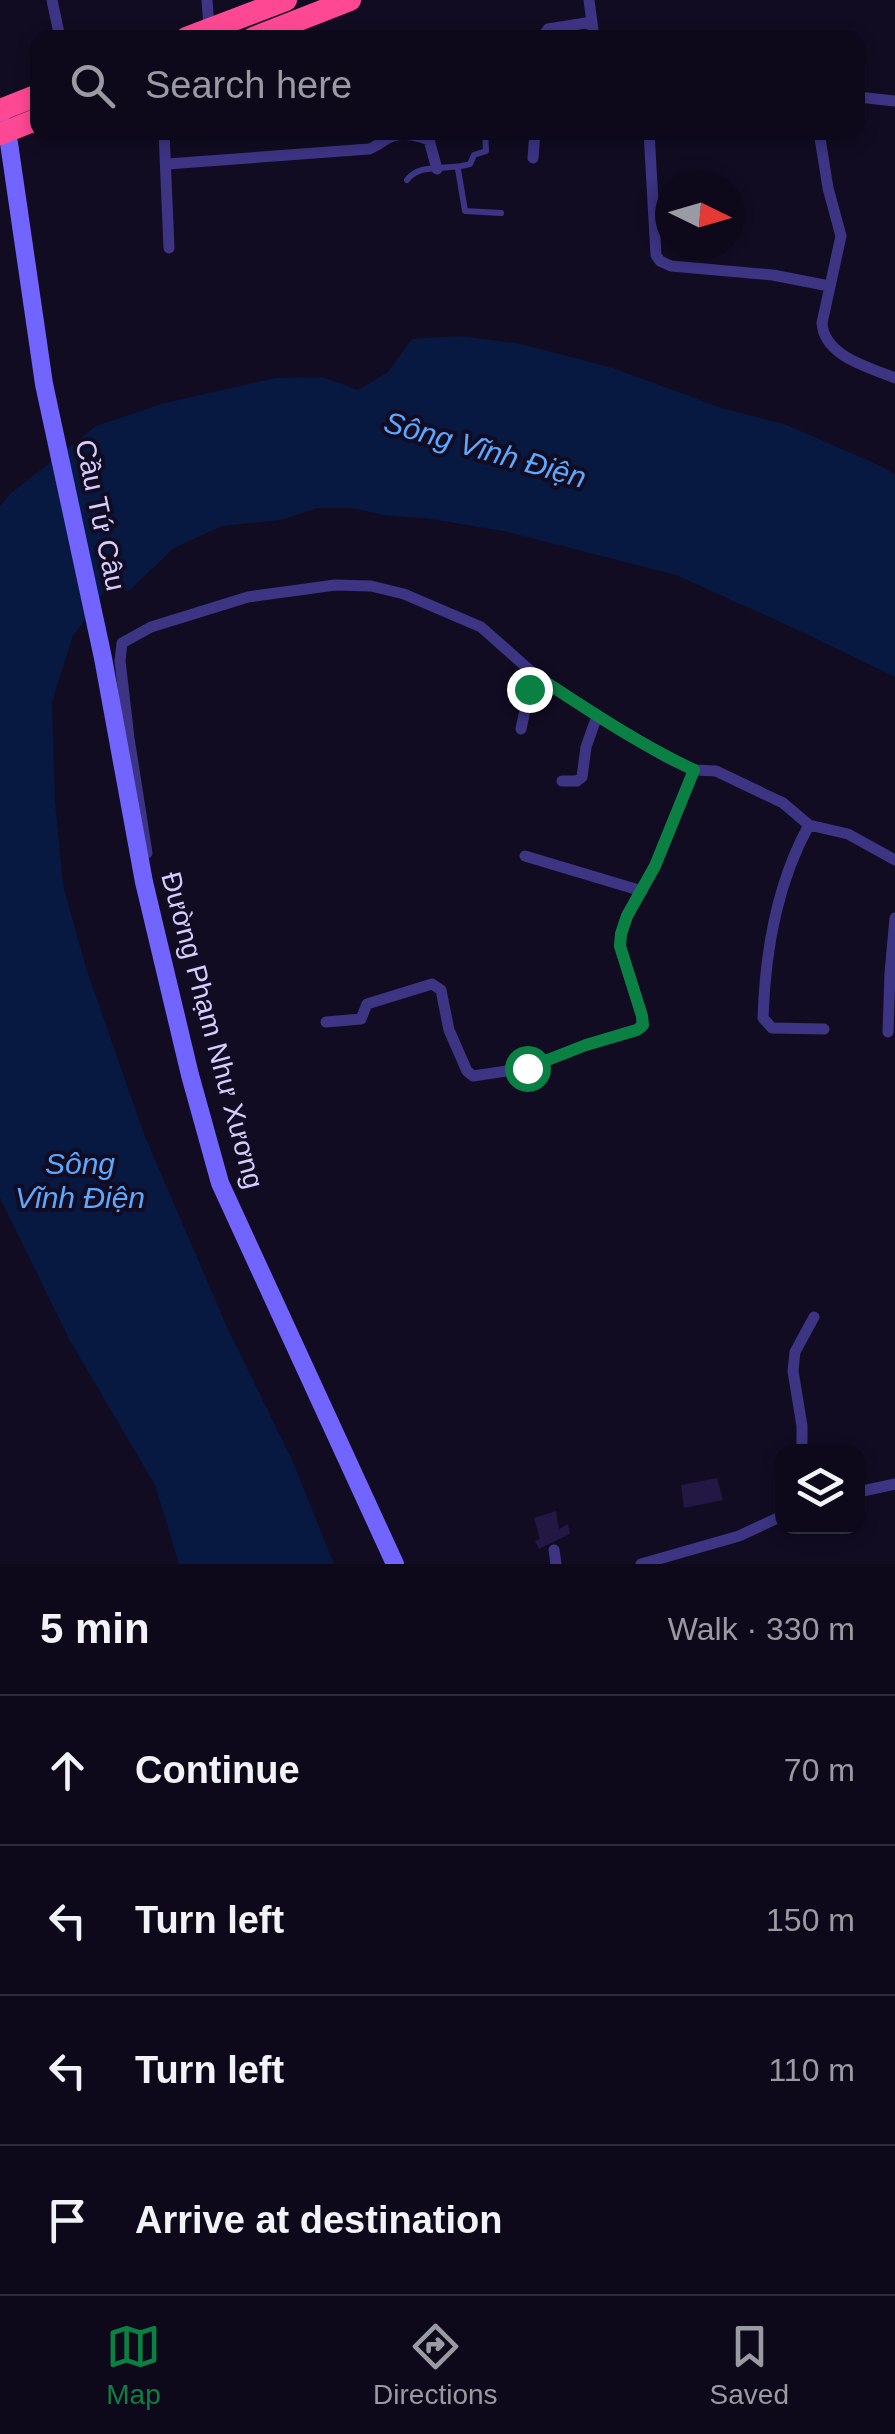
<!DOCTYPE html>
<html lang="en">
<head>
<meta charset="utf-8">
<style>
  body { margin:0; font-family:Arial,sans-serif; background:#1b1727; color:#f1f3f6 }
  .controls { position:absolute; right:30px; bottom:30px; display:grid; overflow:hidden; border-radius:20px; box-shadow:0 5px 15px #0003 }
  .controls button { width:90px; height:90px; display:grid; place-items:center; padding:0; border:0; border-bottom:2px solid #2d2a39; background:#0d091a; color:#f1f3f6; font:50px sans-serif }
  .compass { position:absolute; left:655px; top:170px; width:90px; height:90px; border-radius:50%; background:#0d091a; box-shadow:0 5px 15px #0003; rotate:95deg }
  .stop { position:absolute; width:30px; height:30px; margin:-22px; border:8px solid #0b8043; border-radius:50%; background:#fff }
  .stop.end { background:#0b8043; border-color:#fff; box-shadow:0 2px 10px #0008 }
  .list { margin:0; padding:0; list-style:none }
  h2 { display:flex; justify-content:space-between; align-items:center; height:130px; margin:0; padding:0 40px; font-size:42px }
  h2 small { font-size:32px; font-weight:400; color:#9a9aa2 }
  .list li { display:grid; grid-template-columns:65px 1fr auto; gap:30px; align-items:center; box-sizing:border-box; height:150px; padding:0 40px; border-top:2px solid #2d2a39 }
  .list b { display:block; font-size:38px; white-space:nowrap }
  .list em { font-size:32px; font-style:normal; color:#9a9aa2 }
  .icon { flex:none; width:55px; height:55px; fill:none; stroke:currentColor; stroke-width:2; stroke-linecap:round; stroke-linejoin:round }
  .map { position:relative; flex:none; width:895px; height:1564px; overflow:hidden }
  .search { position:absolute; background:#0d091a; box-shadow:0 5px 15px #0003; left:30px; right:30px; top:30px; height:110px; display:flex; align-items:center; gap:25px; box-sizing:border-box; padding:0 35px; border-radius:20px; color:#9a9aa2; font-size:38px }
  .sheet { height:730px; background:#0d091a }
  nav { display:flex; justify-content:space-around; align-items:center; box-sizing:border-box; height:140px; border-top:2px solid #2d2a39; background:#0d091a; font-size:28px; color:#9a9aa2 }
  nav a { display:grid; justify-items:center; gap:5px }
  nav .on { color:#0b8043 }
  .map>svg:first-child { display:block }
  .water { fill:#071841 }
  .building { fill:#231744 }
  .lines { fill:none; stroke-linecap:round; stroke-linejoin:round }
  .lane { stroke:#3d3484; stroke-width:6 }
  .street { stroke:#3d3484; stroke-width:11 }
  .secondary { stroke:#7264ff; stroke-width:18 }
  .highway { stroke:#ff4894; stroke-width:22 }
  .route { stroke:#0b8043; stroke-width:12 }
  .labels { text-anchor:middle; stroke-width:8; stroke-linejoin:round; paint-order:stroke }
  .street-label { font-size:28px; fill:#d6cdff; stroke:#110c22 }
  .water-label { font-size:30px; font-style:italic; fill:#5ba8ff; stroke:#110c22 }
</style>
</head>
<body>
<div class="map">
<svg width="895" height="1564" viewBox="0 0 895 1564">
  <rect width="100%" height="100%" fill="#110c22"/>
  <path class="water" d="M462 336 521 344 613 368 722 408 787 425 885 468 895 475V677L800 631 676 575 503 531 431 519 384 515 351 508H317L281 520 222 526 174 548 130 590 104 593 73 636 52 702 55 801 63 885 86 968 144 1134 227 1327 293 1462 334 1564H179L155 1485 70 1341 0 1198V506L10 494 96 426 161 404 275 378 323 377 358 390 388 372 412 339Z"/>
  <path class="building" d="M717 1478 723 1500 684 1508 681 1485Z
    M556 1511 559 1529 568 1524 570 1534 539 1549 535 1541 540 1539 534 1518Z"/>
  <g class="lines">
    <path class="lane" d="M458 169 465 211 501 213
      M407 180C420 162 450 171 470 164L474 155 486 151 485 132"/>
    <path class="street" d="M52 0 60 38
      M207 0 209 28
      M589 0 594 38
      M542 38 548 29 592 22
      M858 97 895 101
      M164 132 169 248
      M649 132 656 255 660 261 671 266 773 275 829 286
      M819 132 828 188 841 236 822 323C824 356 868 367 895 378
      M533 158 535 132
      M167 164 369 149C378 146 384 139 393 136 404 133 419 135 429 140L437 169
      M521 729 533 673
      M562 781H577L582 777 586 747 597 716
      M809 825C777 883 765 953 763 1018L772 1028 824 1029
      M147 853 129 738 120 661 122 643 151 627 248 597 335 585 371 586 404 594 481 627 533 673 597 716 666 757 694 770 716 771 783 803 809 825 848 834 895 860
      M525 856 642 891
      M326 1022 361 1019 367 1004 432 984 441 990 449 1030 467 1071 473 1076 527 1068 586 1045 641 1028 642 1016 620 947 621 934 627 915 655 866 694 770
      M888 1032 890 973 895 918
      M802 1452V1426L793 1371 795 1352 814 1317
      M858 1492 895 1484
      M554 1550 556 1564
      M641 1564 739 1536 782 1516"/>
    <path class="secondary" d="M0 119 9 143 44 384 103 658 144 882 190 1075 220 1183 395 1564"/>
    <path class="highway" d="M186 38 286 0
      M253 38 350 0
      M0 110 38 95
      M0 134 38 119"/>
  </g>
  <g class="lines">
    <path class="route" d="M527 1068 586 1045 637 1030 643 1025 642 1016 620 946 621 934 627 916 655 866 694 770C637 743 585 708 533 674L529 689"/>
  </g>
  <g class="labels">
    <g class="street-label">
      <text transform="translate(101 515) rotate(78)" y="10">Cầu Tứ Câu</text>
      <text transform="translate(213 1030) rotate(75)" y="10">Đường Phạm Như Xương</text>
    </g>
    <g class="water-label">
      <text transform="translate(485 450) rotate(16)" y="10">Sông Vĩnh Điện</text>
      <text x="80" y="1174">Sông<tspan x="80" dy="34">Vĩnh Điện</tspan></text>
    </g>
  </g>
</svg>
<div class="controls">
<button><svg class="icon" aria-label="layers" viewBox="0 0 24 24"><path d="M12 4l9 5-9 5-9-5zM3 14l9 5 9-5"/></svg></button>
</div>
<svg class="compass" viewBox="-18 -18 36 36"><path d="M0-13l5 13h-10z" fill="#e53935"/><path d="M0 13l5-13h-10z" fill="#9a9aa2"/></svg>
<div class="stop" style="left:527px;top:1068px"></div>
<div class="stop end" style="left:529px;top:689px"></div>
<div class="search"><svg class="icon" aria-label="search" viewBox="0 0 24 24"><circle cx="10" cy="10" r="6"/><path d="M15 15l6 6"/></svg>Search here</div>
</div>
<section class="sheet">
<h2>5 min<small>Walk · 330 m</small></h2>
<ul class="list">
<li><svg class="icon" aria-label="ahead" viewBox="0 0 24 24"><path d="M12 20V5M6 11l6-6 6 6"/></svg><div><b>Continue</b></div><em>70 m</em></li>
<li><svg class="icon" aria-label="left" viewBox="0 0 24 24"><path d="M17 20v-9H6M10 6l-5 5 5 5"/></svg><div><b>Turn left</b></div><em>150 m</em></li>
<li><svg class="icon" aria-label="left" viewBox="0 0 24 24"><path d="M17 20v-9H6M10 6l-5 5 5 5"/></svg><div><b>Turn left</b></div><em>110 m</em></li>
<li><svg class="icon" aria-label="arrive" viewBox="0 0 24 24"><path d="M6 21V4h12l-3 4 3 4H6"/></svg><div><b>Arrive at destination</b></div></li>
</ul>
</section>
<nav>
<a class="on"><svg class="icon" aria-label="map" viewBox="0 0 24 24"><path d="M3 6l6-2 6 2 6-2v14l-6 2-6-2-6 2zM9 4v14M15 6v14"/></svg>Map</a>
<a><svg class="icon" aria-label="directions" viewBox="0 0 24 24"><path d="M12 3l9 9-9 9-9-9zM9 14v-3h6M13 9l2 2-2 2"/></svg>Directions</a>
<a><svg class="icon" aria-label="saved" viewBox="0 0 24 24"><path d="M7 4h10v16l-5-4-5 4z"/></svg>Saved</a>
</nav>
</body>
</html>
